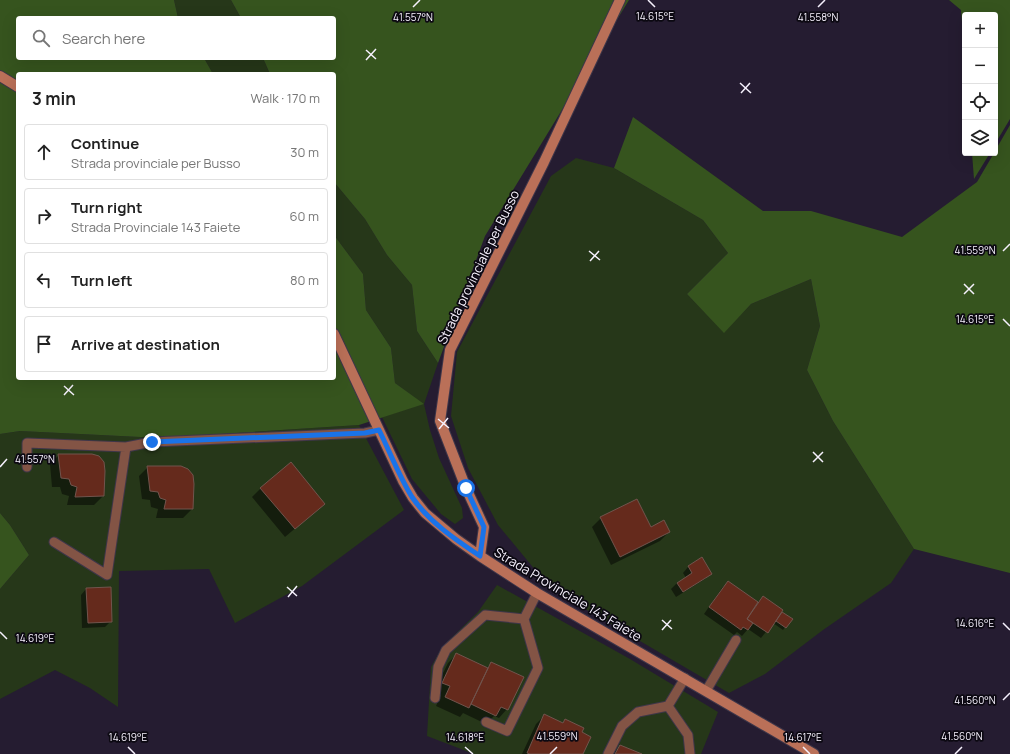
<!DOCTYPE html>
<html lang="en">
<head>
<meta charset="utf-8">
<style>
  body { margin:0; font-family:Manrope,sans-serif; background:#f2f2f2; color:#222 }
  .controls { position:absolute; right:12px; top:12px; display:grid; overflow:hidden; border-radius:4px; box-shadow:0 4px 16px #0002 }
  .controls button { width:36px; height:36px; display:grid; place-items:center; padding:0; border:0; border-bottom:1px solid #e0e0e0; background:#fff; color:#222; font:20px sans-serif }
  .stop { position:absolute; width:12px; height:12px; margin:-9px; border:3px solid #1a73e8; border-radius:50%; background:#fff }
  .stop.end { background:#1a73e8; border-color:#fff; box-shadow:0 1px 4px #0008 }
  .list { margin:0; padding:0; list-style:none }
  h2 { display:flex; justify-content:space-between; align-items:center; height:52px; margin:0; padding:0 16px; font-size:17px }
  h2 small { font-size:13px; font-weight:400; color:#767676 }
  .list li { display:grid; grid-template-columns:26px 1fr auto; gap:12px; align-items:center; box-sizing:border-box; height:56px; margin:0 8px 8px; padding:0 8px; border:1px solid #e0e0e0; border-radius:4px }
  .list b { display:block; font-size:15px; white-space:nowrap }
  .list p { margin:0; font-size:13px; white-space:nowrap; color:#767676 }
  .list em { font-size:13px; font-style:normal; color:#767676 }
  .icon { flex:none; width:22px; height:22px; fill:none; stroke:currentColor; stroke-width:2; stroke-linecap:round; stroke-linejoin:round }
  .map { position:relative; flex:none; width:1010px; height:754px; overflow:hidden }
  .search { position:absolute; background:#fff; box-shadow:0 4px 16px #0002; left:16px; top:16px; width:320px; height:44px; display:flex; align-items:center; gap:10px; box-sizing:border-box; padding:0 14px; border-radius:4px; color:#767676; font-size:15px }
  .panel { position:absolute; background:#fff; box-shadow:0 4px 16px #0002; left:16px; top:72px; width:320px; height:308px; border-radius:4px }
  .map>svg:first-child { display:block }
  .green { fill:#263719 }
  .forest { fill:#36541e }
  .shadow { fill:#0007 }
  .building { fill:#652a1c; stroke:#71544d }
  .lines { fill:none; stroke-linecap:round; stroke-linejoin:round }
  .lane-casing { stroke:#3e3649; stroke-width:11 }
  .secondary-casing { stroke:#3e3649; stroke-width:12 }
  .lane { stroke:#835445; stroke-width:9 }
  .secondary { stroke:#ba7058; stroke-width:10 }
  .route { stroke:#1a73e8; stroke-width:5 }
  .ticks { fill:none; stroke:#f6f1fd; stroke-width:1.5 }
  .labels { text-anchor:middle; stroke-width:3.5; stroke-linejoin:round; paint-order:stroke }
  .street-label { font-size:13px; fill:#f6f1fd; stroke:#0c0912 }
  .ticks-label { font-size:10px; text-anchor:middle; fill:#f6f1fd; stroke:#0c0912; stroke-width:3.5; stroke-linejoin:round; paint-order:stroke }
</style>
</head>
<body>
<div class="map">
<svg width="1010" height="754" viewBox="0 0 1010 754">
  <rect width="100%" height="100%" fill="#251c31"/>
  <path class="green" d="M174 0H231L241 18H178Z
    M204 58H263L270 74H213Z
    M576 158 614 168 703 220 728 253 687 294 724 332 751 304 811 279 820 326 807 370 833 421 914 549 891 583 823 630 765 674 729 693 580 606 536 571 498 525 468 468 451 416 457 352 551 176Z
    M334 182 365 219 387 255 412 285 417 331 438 363 424 404 430 430 439 458 462 508 463 518 455 524 441 514 412 479 382 417 423 404 395 383 391 348 366 310 363 274 334 235Z
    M359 425 404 510 302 586 235 623 209 569 119 571 118 707 90 688 55 670 0 699V589L29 555 10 525 0 513V434L20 431 160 438Z
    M497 585 630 659 718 712 701 754H474L427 736 431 667 442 647 478 612Z"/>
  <path class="forest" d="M0 0H174L178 18H18V58H204L213 74H18V378H334V235L363 274 366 310 391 348 395 383 424 404 359 425 160 438 20 431 0 434Z
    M231 0H629L485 236 438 363 417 331 412 285 387 255 365 219 334 182V74H270L263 58H334V18H241Z
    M949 0H1010V119L995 144V15H965V59L961 10Z
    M633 117 763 211H811L902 237 977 182 994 153H995V151L1010 125V573L914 549 833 421 807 370 820 326 811 279 751 304 724 333 687 294 728 253 703 220 614 168Z
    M972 153H990L974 179Z
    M0 513 10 525 29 555 0 589Z"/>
  <path class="shadow" d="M59 455 103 496 94 505H67L69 496 62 494 60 487H52L50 464Z
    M148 467 192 509 183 518H156L158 509 151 507 150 500 142 499 139 476Z
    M261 488 324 504 285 537 252 497Z
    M601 518 650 528 669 532 660 541 611 565 592 527Z
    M688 567 711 573 705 579 676 597 671 589 677 583 686 578 683 573Z
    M728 582 757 603 763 597 779 616 791 619 783 630 773 623 761 638 748 629 742 636 737 632 734 635 704 614 722 588Z
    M86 589 111 621 105 627 82 628 81 595Z
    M457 654 486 668 492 663 507 709 499 718 494 716 486 724 463 713 460 717 436 706 441 695 434 692 448 663Z
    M545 715 562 723 565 720 580 733 582 754H522L536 724Z
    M620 746 639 754H613Z"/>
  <path class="building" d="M58 454H92L99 456 104 462 105 471 104 496 75 497 77 487 71 485 69 479 61 478Z
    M291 462 325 504 295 529 260 488Z
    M147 466H181L188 469 193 475 194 484 193 509H164L166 500 160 498 158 492 150 491Z
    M637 499 651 527 664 520 670 532 620 557 600 517Z
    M702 557 712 574 683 592 677 583 692 573 688 566Z
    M728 581 758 602 747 619 753 623 748 630 743 627 741 630 709 607Z
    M111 587 112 622 88 623 86 588Z
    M763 596 783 610 768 633 747 619Z
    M782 612 793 619 786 628 776 621Z
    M456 653 488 668 469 708 445 697 450 686 442 683Z
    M491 662 524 677 508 710 501 707 496 716 471 704Z
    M544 714 563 723 565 719 584 728 582 732 591 737 583 754H530L527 753Z
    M620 745 642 754H615Z"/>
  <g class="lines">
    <g class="lane-casing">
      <path id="lane" d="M27 467V443L126 447 152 442 365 433 379 430
        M54 542 107 575 126 447
        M706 691 736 640
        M435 698 438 667 446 650 485 615 524 619
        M668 706 688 735 690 754
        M486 722 507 731 538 668 524 619 537 593
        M608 754 622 726 638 712 668 706 685 678"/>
    </g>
    <g class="secondary-casing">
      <path id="secondary" d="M0 76 18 87
        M334 334 403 481 413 498 425 513 456 539 480 556 537 593 814 754
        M480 556 484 527 466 488 440 421 450 350 544 162 620 0"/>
    </g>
    <use href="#lane" class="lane"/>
    <use href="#secondary" class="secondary"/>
  </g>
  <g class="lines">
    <path class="route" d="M152 442 365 433 379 430C390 452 399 476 412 497 429 522 456 540 480 556L484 527 466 488"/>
  </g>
  <path class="ticks" d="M648 0 655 7M413 7 420 0M818 7 825 0M366 50 376 59M366 60 376 49M740 83 751 93M741 93 750 83M589 251 600 260M1003 251 1010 244M590 261 599 251M964 284 974 294M964 294 974 284M1003 319 1010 326M64 386 74 395M64 395 73 385M438 419 449 428M439 429 448 418M813 452 823 462M813 462 823 452M0 467 7 459M287 587 297 596M288 597 297 586M662 620 672 629M1003 623 1010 630M662 630 671 620M0 632 7 639M1003 700 1010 693M128 747 135 754M465 747 473 754M803 747 810 754M550 754 557 747M955 754 962 747"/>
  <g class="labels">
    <g class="street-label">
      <text transform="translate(478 267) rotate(-64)" y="5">Strada provinciale per Busso</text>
      <text transform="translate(568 594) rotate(31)" y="5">Strada Provinciale 143 Faiete</text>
    </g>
  </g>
  <g class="ticks-label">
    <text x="655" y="20">14.615°E</text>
    <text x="413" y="21">41.557°N</text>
    <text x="818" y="21">41.558°N</text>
    <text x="975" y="254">41.559°N</text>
    <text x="975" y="323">14.615°E</text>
    <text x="35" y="463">41.557°N</text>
    <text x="975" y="627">14.616°E</text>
    <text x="35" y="642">14.619°E</text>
    <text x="975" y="704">41.560°N</text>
    <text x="557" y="740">41.559°N</text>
    <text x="962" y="740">41.560°N</text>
    <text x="128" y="741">14.619°E</text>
    <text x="465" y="741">14.618°E</text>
    <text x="803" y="741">14.617°E</text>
  </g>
</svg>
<div class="controls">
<button>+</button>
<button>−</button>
<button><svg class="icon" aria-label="locate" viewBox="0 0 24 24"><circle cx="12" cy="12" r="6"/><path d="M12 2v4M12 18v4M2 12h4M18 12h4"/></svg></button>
<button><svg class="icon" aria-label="layers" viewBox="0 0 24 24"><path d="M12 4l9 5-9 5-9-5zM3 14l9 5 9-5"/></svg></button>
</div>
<div class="stop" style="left:466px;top:488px"></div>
<div class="stop end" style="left:152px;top:442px"></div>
<div class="search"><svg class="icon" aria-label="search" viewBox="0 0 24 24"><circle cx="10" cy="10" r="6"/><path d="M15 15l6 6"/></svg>Search here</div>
<section class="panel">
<h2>3 min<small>Walk · 170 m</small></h2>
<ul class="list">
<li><svg class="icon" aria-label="ahead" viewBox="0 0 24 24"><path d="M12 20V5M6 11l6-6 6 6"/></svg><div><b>Continue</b><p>Strada provinciale per Busso</p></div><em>30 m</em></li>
<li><svg class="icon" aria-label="right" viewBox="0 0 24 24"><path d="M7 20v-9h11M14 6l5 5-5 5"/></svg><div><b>Turn right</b><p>Strada Provinciale 143 Faiete</p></div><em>60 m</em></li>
<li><svg class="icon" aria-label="left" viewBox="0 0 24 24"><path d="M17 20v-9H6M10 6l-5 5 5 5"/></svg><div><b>Turn left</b></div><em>80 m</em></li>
<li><svg class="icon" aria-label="arrive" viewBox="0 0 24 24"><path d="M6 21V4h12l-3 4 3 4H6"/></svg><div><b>Arrive at destination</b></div></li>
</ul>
</section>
</div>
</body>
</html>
